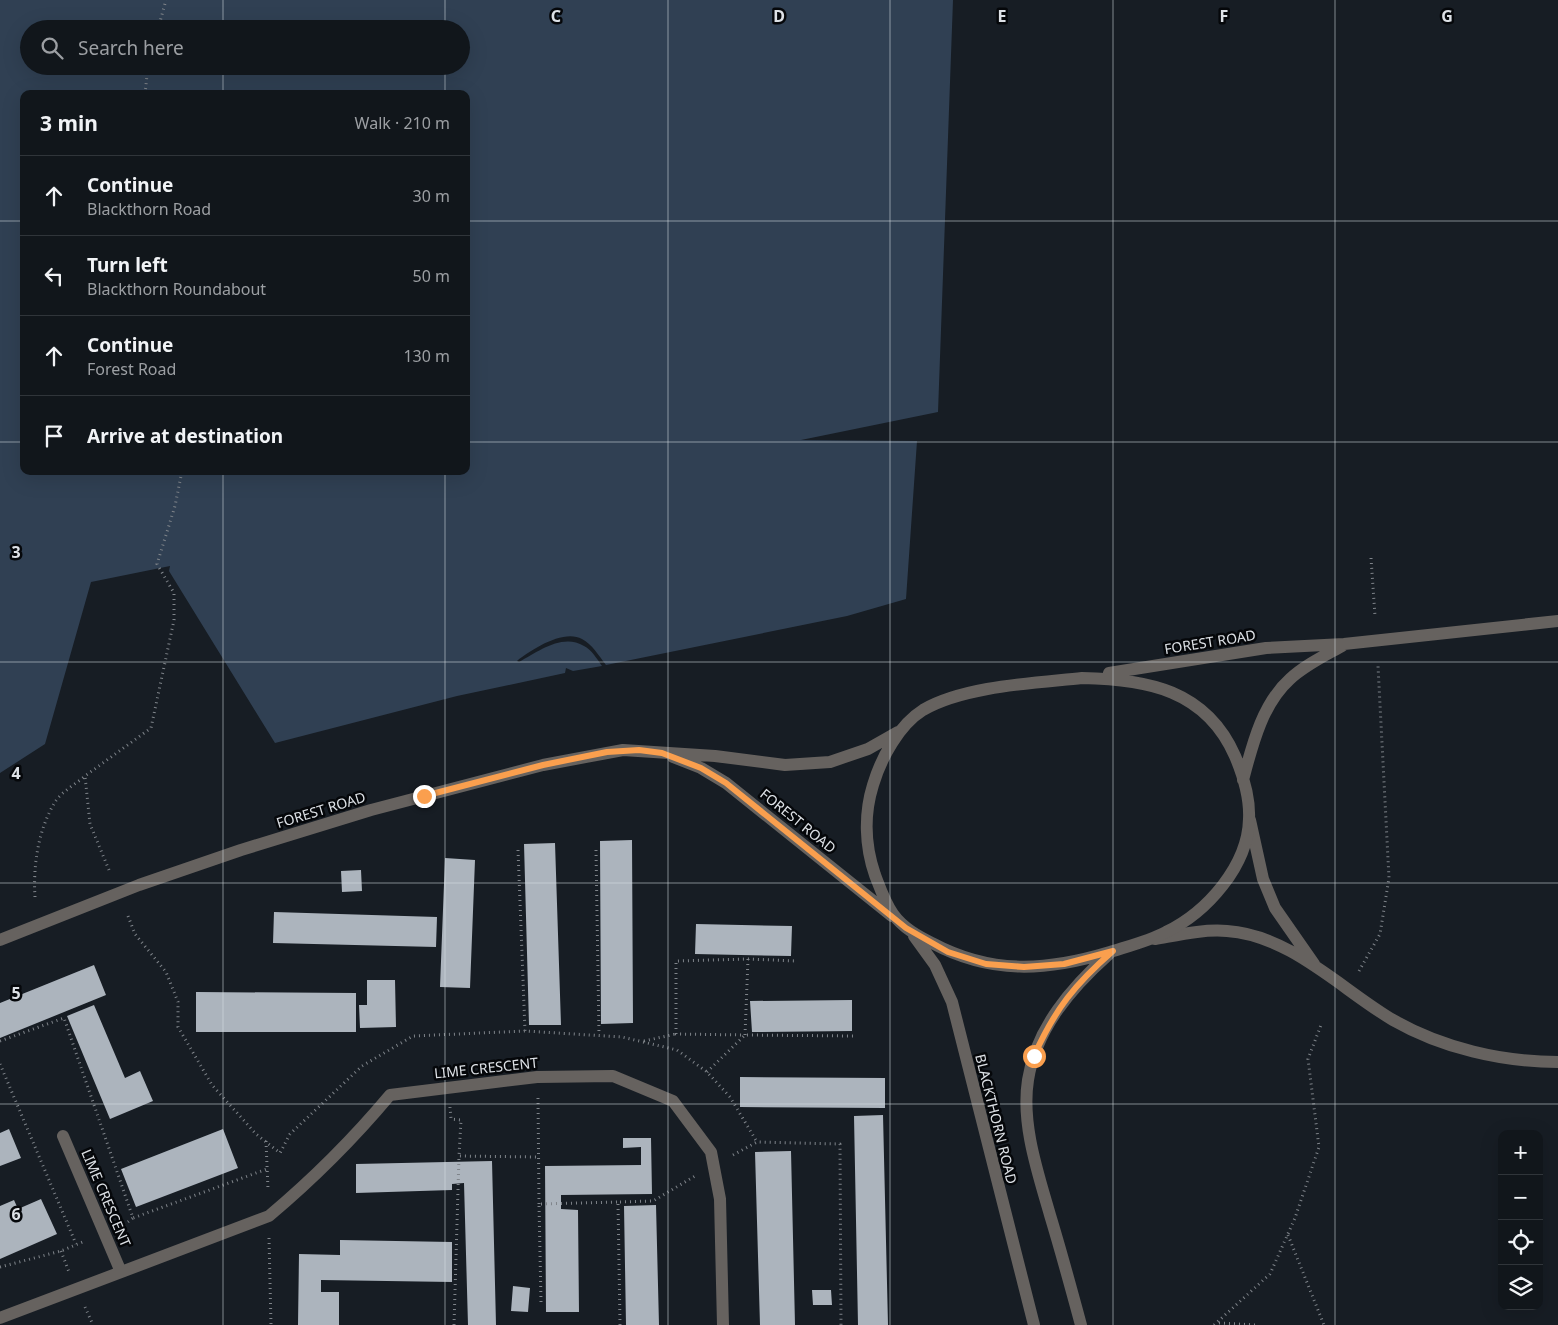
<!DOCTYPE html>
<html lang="en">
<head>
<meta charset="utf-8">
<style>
  body { margin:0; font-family:"Noto Sans",sans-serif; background:#1a1f24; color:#f1f3f6 }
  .controls { position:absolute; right:15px; bottom:15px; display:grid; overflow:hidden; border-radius:10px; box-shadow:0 5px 20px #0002 }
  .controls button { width:45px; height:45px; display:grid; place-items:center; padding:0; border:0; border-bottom:1px solid #30353a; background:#11161b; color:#f1f3f6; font:25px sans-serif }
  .stop { position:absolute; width:15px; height:15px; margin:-11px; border:4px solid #fa9f4e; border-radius:50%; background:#fff }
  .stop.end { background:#fa9f4e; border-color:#fff; box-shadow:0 1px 5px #0008 }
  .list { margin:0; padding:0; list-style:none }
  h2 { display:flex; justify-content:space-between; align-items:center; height:65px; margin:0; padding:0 20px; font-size:21px }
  h2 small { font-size:16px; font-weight:400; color:#9c9fa3 }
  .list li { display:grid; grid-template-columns:32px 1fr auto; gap:15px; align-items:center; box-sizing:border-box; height:80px; padding:0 20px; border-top:1px solid #30353a }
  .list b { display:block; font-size:19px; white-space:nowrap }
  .list p { margin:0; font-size:16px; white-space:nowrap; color:#9c9fa3 }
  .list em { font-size:16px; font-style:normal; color:#9c9fa3 }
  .icon { flex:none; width:28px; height:28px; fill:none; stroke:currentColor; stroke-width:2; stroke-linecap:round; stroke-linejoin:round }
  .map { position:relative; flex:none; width:1558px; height:1325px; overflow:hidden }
  .search { position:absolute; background:#11161b; box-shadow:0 5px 20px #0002; left:20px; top:20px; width:450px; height:55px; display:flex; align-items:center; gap:12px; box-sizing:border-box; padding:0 18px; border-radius:28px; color:#9c9fa3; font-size:19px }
  .panel { position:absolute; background:#11161b; box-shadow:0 5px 20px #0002; left:20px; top:90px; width:450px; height:385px; border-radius:10px }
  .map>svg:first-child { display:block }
  .green { fill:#304053; fill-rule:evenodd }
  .building { fill:#acb4bd }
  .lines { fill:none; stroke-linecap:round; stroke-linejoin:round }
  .path { stroke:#7f848a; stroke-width:3; stroke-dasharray:1 4; stroke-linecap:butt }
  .minor { stroke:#66625f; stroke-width:12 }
  .tertiary { stroke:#66625f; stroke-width:12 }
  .route { stroke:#fa9f4e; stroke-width:6 }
  .grid { fill:none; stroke:#dde1e6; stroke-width:1; stroke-opacity:0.55 }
  .labels { text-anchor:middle; stroke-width:5; stroke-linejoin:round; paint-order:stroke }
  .street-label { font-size:14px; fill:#dde1e6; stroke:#05070a }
  .grid-label { font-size:16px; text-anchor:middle; font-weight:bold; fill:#dde1e6; stroke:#05070a; stroke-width:5; stroke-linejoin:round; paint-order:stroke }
</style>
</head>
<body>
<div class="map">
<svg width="1558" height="1325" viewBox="0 0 1558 1325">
  <rect width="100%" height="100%" fill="#171d24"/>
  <path class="green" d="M0 0H953L938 412 801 440 917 441 906 599 847 616 606 665C599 656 592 644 582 639 563 629 531 650 517 661L519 662C538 652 562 633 584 646 591 649 597 659 602 666L573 671 566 668 565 673 457 696 275 743 169 571 170 566 91 582 45 744 0 773ZM29 29H461V66H29ZM24 94H466V471H24Z"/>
  <path class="building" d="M632 840 633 1023 601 1024 600 841Z
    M555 843 561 1025H529L524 844Z
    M445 858 475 860 470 988 440 987Z
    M361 870 362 891 342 892 341 871Z
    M274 912 437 917 436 947 273 943Z
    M696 924 792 926 791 956 695 954Z
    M94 965 106 995 0 1038V1003Z
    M367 980H395L396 1027 360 1028 359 1005H367Z
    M196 992 356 993V1032H196Z
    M852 1000V1031L752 1032 750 1001Z
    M94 1005 125 1078 140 1071 153 1101 110 1119 67 1016Z
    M740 1077 885 1078V1108L740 1107Z
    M883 1115 888 1325H858L854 1116Z
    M9 1129 21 1158 0 1166V1133Z
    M223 1129 238 1168 136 1207 121 1169Z
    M623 1138H651L652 1194 561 1195V1209L578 1210 579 1312H546L545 1166 641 1165V1147L623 1148Z
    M791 1151 795 1325H760L755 1152Z
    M492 1161 496 1325H468L464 1183 452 1184V1190L356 1193V1164Z
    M41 1199 57 1234 0 1259V1206L14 1200 18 1209Z
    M656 1205 659 1325H626L624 1206Z
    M340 1240 452 1242V1282L321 1280V1292H339V1325H298L299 1254 340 1255Z
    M513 1286 530 1288 528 1312 511 1311Z
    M812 1290H831L832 1305H813Z"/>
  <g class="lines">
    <path class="path" d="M158 29 166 0
      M145 94 148 66
      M1371 558 1375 616
      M518 850 525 1031
      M596 850 599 1035
      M109 870 90 824 85 776 151 728 174 620V593L157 564 175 506 182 471
      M35 897C33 866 38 830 55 802 61 792 76 784 85 776
      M128 916 135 934 166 972 178 1002V1027L212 1085 256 1134 280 1153 290 1134 362 1066 413 1036 525 1031 622 1037 677 1050 707 1072 730 1097 757 1142
      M748 959 745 1035 676 1034V961L748 959 796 961
      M1359 971 1380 934 1389 878 1378 666
      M0 1041 64 1018 133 1218 267 1169
      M644 1041 676 1034
      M0 1064 76 1244
      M707 1072 745 1035 855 1036
      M538 1098 539 1204
      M450 1107 451 1119 461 1120 459 1156
      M266 1141 268 1189
      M733 1155 757 1142 840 1144 841 1325
      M124 1225 133 1218
      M1288 1235 1324 1325
      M269 1238 271 1325
      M61 1251 69 1272
      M0 1267 61 1251 85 1241
      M541 1302 539 1204 618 1202
      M85 1307 93 1325
      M1219 1323 1256 1325
      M454 1325 459 1156 539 1157
      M620 1325 618 1202 653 1201 695 1176
      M1214 1325 1270 1274 1295 1218 1319 1147 1308 1059 1321 1025"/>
    <path class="minor" d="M1250 820 1263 879 1275 908 1314 964
      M1155 939C1178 935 1203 929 1227 931 1290 935 1342 990 1393 1020 1442 1048 1502 1062 1558 1062
      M63 1136 121 1272
      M0 1318 269 1216C313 1179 354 1138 390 1095L537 1077 613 1076 673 1101 711 1152 720 1199 723 1325"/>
    <path class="tertiary" d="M1109 673 1266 648 1344 644 1558 621
      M1082 678C1147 679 1206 690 1235 756 1243 775 1250 799 1249 819 1248 866 1207 912 1166 932 1149 941 1129 946 1110 952 1047 971 992 975 932 943 918 936 903 928 893 914 885 903 880 888 875 875 865 846 864 814 873 785 881 758 899 725 923 710 964 686 1035 683 1082 678Z
      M673 757 701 768 726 783 892 916
      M1243 780C1252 746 1262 704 1290 679 1305 665 1324 656 1342 646
      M914 936 935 965 952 1002 1034 1325
      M0 940 139 885 241 850 371 810 543 765 623 750 715 756 785 765 830 762 868 749 898 732
      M1081 1325C1071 1288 1061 1251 1050 1215 1038 1173 1021 1124 1028 1080 1036 1028 1072 987 1109 954"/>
  </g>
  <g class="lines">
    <path class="route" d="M424 796 543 765 607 752 639 750 662 753 701 768 726 783 906 928 948 952 986 964 1024 967 1064 964 1113 951C1075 984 1055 1009 1034 1056"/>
  </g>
  <path class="grid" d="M223 0V29M445 0V29M668 0V1325M890 0V1325M1113 0V1325M1335 0V1325M223 66V94M445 66V94M0 221H24M466 221H1558M0 442H24M466 442H1558M223 471V1325M445 471V1325M0 662H1558M0 883H1558M0 1104H1558"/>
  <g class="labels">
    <g class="street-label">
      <text transform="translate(1210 642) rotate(-9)" y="5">FOREST ROAD</text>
      <text transform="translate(321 810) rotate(-17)" y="5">FOREST ROAD</text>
      <text transform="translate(798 821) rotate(39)" y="5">FOREST ROAD</text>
      <text transform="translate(486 1068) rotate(-6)" y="5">LIME CRESCENT</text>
      <text transform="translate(996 1119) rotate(76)" y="5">BLACKTHORN ROAD</text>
      <text transform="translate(106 1198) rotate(67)" y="5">LIME CRESCENT</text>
    </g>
  </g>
  <g class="grid-label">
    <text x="556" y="22">C</text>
    <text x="779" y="22">D</text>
    <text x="1002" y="22">E</text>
    <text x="1224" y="22">F</text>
    <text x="1447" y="22">G</text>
    <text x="16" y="558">3</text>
    <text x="16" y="779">4</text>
    <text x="16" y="999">5</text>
    <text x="16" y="1220">6</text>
  </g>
</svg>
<div class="controls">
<button>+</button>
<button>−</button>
<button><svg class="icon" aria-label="locate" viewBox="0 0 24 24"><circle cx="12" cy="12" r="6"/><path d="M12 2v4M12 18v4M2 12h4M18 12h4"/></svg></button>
<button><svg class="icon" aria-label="layers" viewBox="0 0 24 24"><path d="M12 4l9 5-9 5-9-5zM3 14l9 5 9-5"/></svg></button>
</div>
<div class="stop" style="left:1034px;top:1056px"></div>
<div class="stop end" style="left:424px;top:796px"></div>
<div class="search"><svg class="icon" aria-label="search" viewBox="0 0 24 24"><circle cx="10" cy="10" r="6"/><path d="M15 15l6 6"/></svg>Search here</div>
<section class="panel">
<h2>3 min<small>Walk · 210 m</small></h2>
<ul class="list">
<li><svg class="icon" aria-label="ahead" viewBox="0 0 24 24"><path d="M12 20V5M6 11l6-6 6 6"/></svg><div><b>Continue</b><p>Blackthorn Road</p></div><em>30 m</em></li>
<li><svg class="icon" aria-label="left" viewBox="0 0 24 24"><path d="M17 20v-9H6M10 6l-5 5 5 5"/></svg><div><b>Turn left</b><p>Blackthorn Roundabout</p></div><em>50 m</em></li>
<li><svg class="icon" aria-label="ahead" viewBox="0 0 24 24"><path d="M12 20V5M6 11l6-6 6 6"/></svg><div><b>Continue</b><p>Forest Road</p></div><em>130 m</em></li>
<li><svg class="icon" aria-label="arrive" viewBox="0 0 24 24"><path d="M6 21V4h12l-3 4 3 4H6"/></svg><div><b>Arrive at destination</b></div></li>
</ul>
</section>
</div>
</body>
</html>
